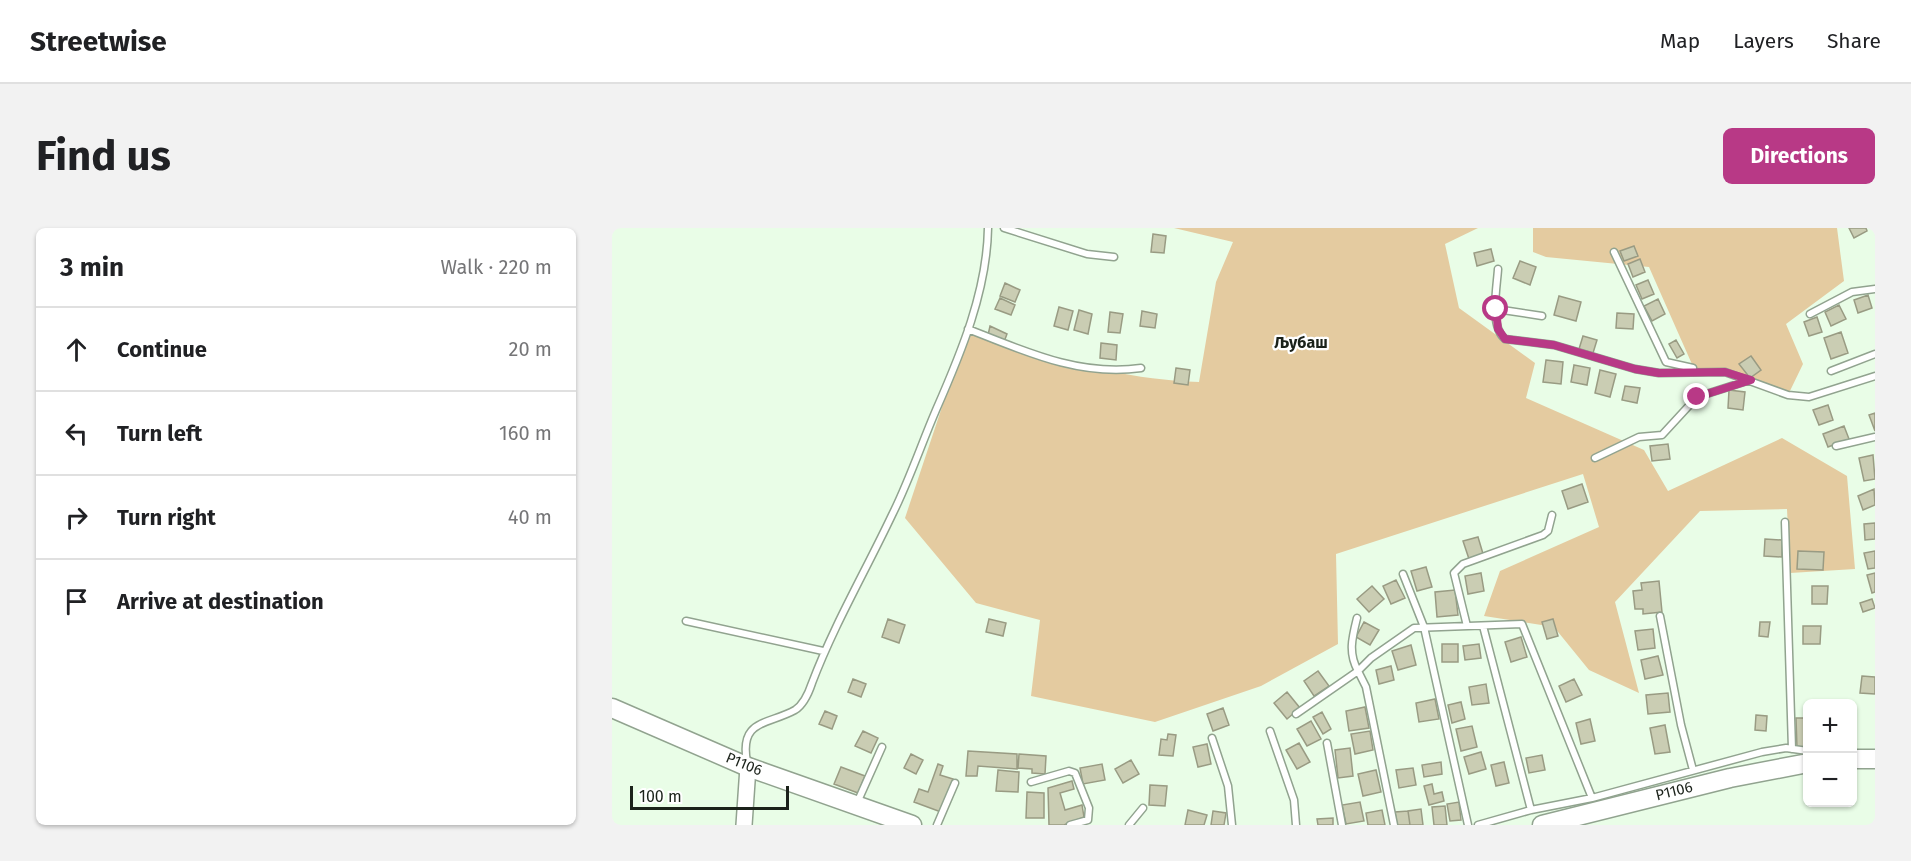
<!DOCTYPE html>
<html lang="en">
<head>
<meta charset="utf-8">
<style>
  body { margin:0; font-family:"Fira Sans",sans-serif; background:#f2f2f2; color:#202124 }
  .controls { position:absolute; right:18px; bottom:18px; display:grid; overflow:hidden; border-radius:9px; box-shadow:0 2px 4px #0004 }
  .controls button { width:54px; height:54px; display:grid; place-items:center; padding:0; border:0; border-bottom:2px solid #e0e0e0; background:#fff; color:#202124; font:30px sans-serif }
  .scale { position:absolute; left:18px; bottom:15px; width:159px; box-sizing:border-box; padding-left:6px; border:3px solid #1b221a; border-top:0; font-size:16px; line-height:21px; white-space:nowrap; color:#1b221a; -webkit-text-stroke:4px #fff; paint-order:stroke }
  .stop { position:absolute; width:18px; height:18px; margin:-14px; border:4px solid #b83986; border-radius:50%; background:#fff }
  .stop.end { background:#b83986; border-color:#fff; box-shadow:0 2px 6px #0008 }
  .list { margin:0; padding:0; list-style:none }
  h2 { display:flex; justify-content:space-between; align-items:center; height:78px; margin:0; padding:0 24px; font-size:26px }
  h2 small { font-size:20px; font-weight:400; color:#757577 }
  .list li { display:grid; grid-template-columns:39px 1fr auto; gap:18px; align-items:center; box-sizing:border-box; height:84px; padding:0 24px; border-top:2px solid #e0e0e0 }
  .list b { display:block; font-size:22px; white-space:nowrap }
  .list em { font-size:20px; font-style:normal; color:#757577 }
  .icon { flex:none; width:33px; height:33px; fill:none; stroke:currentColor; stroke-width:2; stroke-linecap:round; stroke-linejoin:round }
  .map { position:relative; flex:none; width:1263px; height:597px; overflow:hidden; border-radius:9px }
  header { display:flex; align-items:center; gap:36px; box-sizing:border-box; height:84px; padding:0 30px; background:#fff; border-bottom:2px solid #e0e0e0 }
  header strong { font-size:28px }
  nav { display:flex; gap:33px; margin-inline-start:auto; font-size:21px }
  .intro { display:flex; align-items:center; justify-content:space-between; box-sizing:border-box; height:144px; padding:0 36px }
  h1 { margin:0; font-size:42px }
  .button { padding:15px 27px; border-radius:9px; background:#b83986; color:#fff; font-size:21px; font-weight:700 }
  main { display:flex; gap:36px; padding:0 36px }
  aside { flex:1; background:#fff; border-radius:9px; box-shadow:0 2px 4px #0004 }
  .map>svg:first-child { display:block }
  .grass { fill:#e4cba0 }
  .building { fill:#cacdb3; stroke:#999b83; stroke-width:1.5 }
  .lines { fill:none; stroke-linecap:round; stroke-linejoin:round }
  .service-casing { stroke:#91a38f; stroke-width:9 }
  .tertiary-casing { stroke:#91a38f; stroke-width:18 }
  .secondary-casing { stroke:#91a38f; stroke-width:21 }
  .service { stroke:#fff; stroke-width:6 }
  .tertiary { stroke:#fff; stroke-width:15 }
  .secondary { stroke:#fff; stroke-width:18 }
  .route { stroke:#b83986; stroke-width:8 }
  .labels { text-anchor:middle; stroke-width:4.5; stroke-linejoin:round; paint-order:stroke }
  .street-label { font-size:15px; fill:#1b221a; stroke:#fff }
  .neighbourhood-label { font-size:16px; font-weight:bold; fill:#1b221a; stroke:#fff }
</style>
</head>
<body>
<header>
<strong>Streetwise</strong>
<nav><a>Map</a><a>Layers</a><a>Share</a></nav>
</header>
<div class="intro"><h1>Find us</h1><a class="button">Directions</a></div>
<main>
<aside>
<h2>3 min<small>Walk · 220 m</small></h2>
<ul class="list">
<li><svg class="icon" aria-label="ahead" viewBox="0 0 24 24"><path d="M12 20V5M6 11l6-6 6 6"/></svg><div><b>Continue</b></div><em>20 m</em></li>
<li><svg class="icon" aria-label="left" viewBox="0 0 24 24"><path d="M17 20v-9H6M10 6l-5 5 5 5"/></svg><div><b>Turn left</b></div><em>160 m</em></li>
<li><svg class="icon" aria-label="right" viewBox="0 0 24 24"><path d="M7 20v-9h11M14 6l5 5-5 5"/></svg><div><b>Turn right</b></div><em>40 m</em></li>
<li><svg class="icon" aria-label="arrive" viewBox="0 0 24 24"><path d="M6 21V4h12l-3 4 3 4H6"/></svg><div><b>Arrive at destination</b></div></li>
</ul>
</aside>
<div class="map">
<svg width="1263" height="597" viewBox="0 0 1263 597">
  <rect width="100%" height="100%" fill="#e9fde7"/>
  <path class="grass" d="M562 0H866L833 16 847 80 923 135 914 170 1032 222 1056 263 1170 210 1235 248 1243 341 1178 345 1175 281 1088 283 1003 374 1027 465 977 442 942 399 872 388 888 343 987 299 971 246 724 326 726 416 649 458 543 494 419 468 428 392 364 375 293 290 356 101C429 129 508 151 587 154L604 54 621 14Z
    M921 0H1225L1232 53 1174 96 1191 136 1176 167 1126 147 1083 143 1037 39 934 29 921 24Z"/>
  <path class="building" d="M1237 0H1254L1255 3 1242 10Z
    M541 6 554 8 552 25 539 24Z
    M1022 18 1026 28 1012 33 1008 23Z
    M879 21 882 33 865 38 862 25Z
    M1028 31 1033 44 1021 49 1016 36Z
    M908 33 924 39 918 57 901 50Z
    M1036 52 1042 66 1030 71 1024 57Z
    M393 55 408 62 403 74 388 68Z
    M1256 67 1260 80 1246 85 1242 72Z
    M947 68 969 74 964 93 942 87Z
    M388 70 403 77 399 87 383 81Z
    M1046 71 1053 86 1040 93 1032 78Z
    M1227 77 1234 91 1219 98 1213 84Z
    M447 79 461 83 456 102 442 98Z
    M467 82 480 86 476 106 462 102Z
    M530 83 545 86 543 100 528 98Z
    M498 84 511 86 508 105 496 104Z
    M1005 85 1022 86 1021 101 1004 100Z
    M1205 89 1210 104 1197 108 1192 94Z
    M378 98 395 106 392 114 376 107Z
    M1229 104 1236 125 1219 131 1212 110Z
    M971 108 985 112 981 125 967 121Z
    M1064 112 1072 126 1065 130 1057 116Z
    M489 115 505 117 504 132 488 130Z
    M1139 128 1149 142 1138 150 1127 136Z
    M934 132 951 134 949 156 931 154Z
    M962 137 978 140 975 157 959 154Z
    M564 140 578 142 576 157 562 155Z
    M988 142 1004 146 998 169 983 165Z
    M1013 158 1028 160 1025 175 1010 172Z
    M1117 162 1133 164 1131 182 1116 180Z
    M1216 177 1221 192 1207 197 1201 182Z
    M1263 185V203L1257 187Z
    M1232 198 1237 211 1216 219 1211 206Z
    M1056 216 1058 231 1040 233 1038 218Z
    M1261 227 1263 251 1252 253 1247 230Z
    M970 256 976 274 956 281 950 263Z
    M1262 261 1263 277 1251 282 1246 268Z
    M1263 295V311L1253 312 1252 296Z
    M866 309 872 329 858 334 851 313Z
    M1153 311 1170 312V329L1152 328Z
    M1186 323 1212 324 1211 342 1185 341Z
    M1263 323V340L1256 341 1252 325Z
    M814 339 820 359 805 363 799 343Z
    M869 345 872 363 856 366 853 348Z
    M1263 345V364L1260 365 1255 347Z
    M784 352 793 370 779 376 771 358Z
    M1047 353 1050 384 1031 386V381H1023L1021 363 1030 362 1029 355Z
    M760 358 772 371 757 384 745 371Z
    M1200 358H1216L1215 376H1200Z
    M843 362 846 387 825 389 823 364Z
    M1260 371 1263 380 1251 384 1248 375Z
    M276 391 293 397 287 415 270 409Z
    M377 391 394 395 391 408 374 404Z
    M941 391 946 408 935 411 930 394Z
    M752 394 767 402 758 417 744 409Z
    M1148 394H1158L1156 409 1147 408Z
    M1191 398H1209L1208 416H1191Z
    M1041 401 1043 420 1026 422 1023 403Z
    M909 409 915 429 899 434 893 414Z
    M830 416H846V434H830Z
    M867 416 869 430 853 432 851 418Z
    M799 417 804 437 786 442 780 423Z
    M1046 428 1051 447 1033 451 1029 432Z
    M779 438 782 452 767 456 764 442Z
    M706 443 717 458 702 468 692 453Z
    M1250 448 1263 449V466L1248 465Z
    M241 451 254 456 249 469 236 464Z
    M962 451 970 467 954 474 947 458Z
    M874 456 877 475 860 477 857 459Z
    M675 464 688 480 675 491 662 475Z
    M1056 465 1058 484 1036 486 1034 467Z
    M823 471 827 491 807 494 804 475Z
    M1213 472H1230V476H1213Z
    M849 474 853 491 840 495 836 477Z
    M753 479 757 500 737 503 734 483Z
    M611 480 617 497 601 503 595 486Z
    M213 483 225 488 220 501 207 496Z
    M710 484 719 501 711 506 701 489Z
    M1144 487 1155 488 1154 503 1143 502Z
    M1184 490H1196V520H1185Z
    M978 491 983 513 969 516 964 495Z
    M699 493 709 511 695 518 685 501Z
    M1053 497 1058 524 1043 526 1038 500Z
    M860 498 865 519 849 523 844 501Z
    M251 503 266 510 259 525 243 518Z
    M758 503 761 522 743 526 739 506Z
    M556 506 564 507 561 528 547 527 549 511 555 512Z
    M687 515 698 534 685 541 674 522Z
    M595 516 599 536 586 539 581 519Z
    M738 520 741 548 726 550 723 522Z
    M356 523 405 526V541L366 538 365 548H354Z
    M869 524 874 541 857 546 852 529Z
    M299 526 311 532 304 546 292 540Z
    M407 526 434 528 433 546 420 545V541L406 540Z
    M930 527 933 542 917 545 914 530Z
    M519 532 527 546 511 555 503 541Z
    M829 534 830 546 812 549 810 537Z
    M892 534 897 555 884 558 879 537Z
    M326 536 331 538 328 547 341 551 329 584 302 574 307 561 316 564Z
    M490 536 493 552 471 556 468 540Z
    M229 539 253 548 246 565 222 556Z
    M801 540 804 557 787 560 784 542Z
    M386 542 407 544 406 564 384 563Z
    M764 542 769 564 751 568 746 546Z
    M460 553 462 561 448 565 453 582 470 577 472 589 452 597H437L436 560Z
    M820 556 822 566 830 564 832 573 817 577 812 558Z
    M538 557 555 558 553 578 537 577Z
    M415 564 432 565V590H414Z
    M748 574 752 593 734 596 730 577Z
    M847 574 849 592 838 593 835 576Z
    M833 578 835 597H822L820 579Z
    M809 581 811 597H798L796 583Z
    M576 582 595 587 592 597H573Z
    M770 582 773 597H756L754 585Z
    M601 583 614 585 612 597H599Z
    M796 583 798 597H785L783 584Z
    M721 590V597H706L705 591Z"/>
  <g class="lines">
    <g class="service-casing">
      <path id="service" d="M392 0 475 26 502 29
        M1002 24 1054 134 1081 140
        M886 41C885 59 877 98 893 111L942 117 1023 141 1047 145 1113 144 1176 167 1197 169 1263 148
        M884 81 930 88
        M1198 86 1240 64 1263 61
        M356 101C412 123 468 149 529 140
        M1219 143 1263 126
        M1224 218 1263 209
        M983 230 1027 209 1050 207 1085 169 1138 152
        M1173 294 1180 521
        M791 346 812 399 856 597
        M1048 388 1069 497 1081 542
        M74 393 211 423
        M855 398 842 345 851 336 931 307 936 303 940 287
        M871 398 919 582
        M684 486 746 443C736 425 740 410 745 390
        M658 503 682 572 684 597
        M600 510 616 558 620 597
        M715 515 730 597
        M135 534C127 491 156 497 183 482 191 477 197 464 200 455 222 397 253 344 280 287 297 253 309 217 324 182 349 125 375 63 376 0
        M419 554 457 543 463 545 477 580 476 592 458 597
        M245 575 270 519
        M325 597 343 555
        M517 597 531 580
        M782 597 754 459 746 443 759 430 802 400 910 396 980 570
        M866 597 919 582 980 570 1150 524 1174 520 1196 523"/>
    </g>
    <g class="tertiary-casing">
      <path id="tertiary" d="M132 597 136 539"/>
    </g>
    <g class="secondary-casing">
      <path id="secondary" d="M0 480 136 539 300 597
        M1240 531H1263
        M930 597 1118 550 1196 535"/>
    </g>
    <use href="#service" class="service"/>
    <use href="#tertiary" class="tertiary"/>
    <use href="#secondary" class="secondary"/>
  </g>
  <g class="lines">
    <path class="route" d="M884 81 886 101 893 111 942 117 1023 141 1047 145 1113 144 1139 152 1085 169"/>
  </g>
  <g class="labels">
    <g class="street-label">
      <text transform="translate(132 536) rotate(22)" y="5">P1106</text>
      <text transform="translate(1062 563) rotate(-14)" y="5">P1106</text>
    </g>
    <g class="neighbourhood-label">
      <text x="689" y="120">Љубаш</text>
    </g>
  </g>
</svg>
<div class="controls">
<button>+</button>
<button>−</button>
</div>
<div class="scale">100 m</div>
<div class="stop" style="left:884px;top:81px"></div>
<div class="stop end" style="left:1085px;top:169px"></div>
</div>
</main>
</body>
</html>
